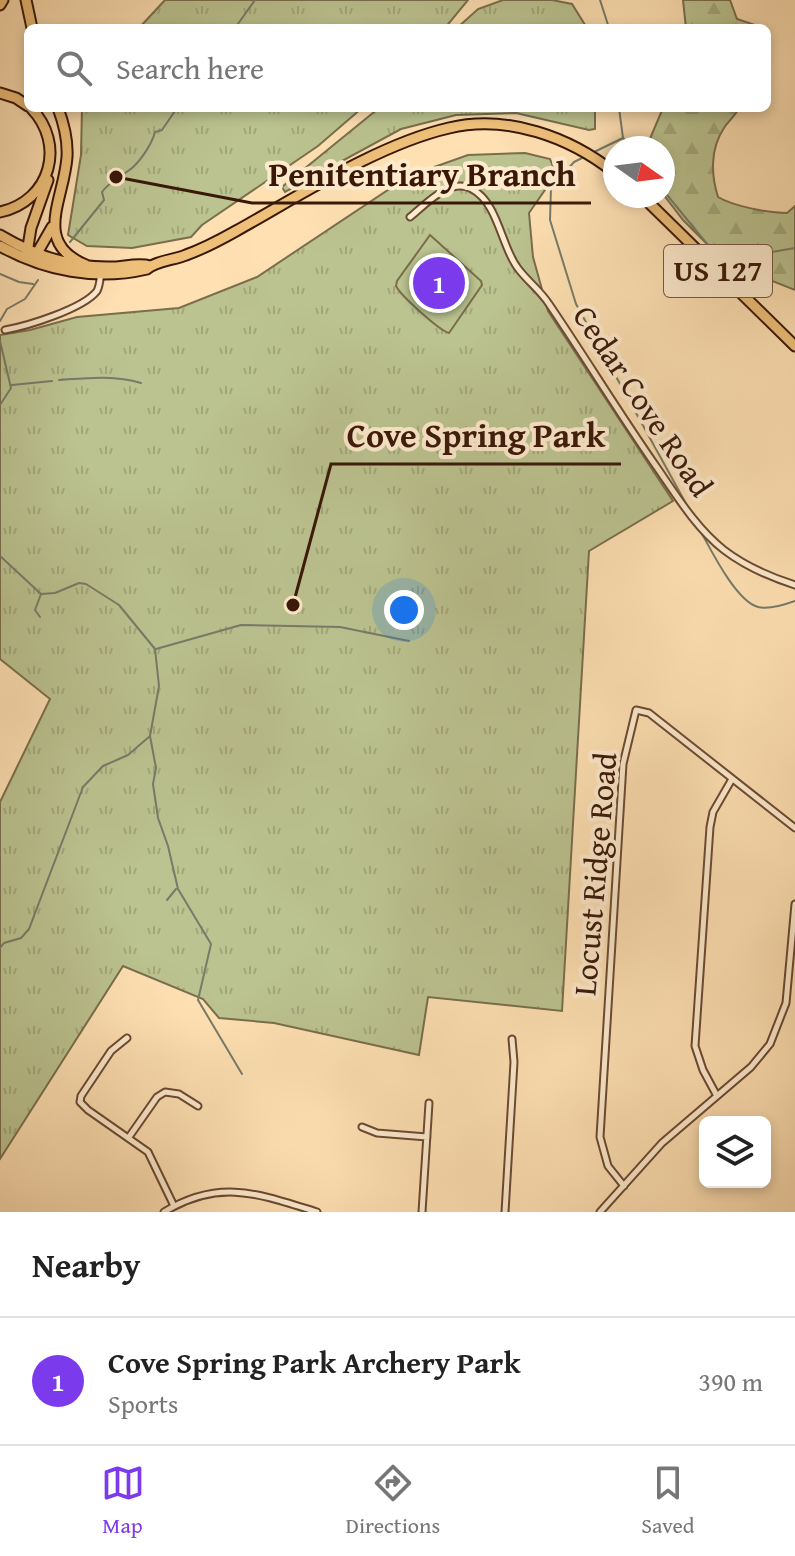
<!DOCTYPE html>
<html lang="en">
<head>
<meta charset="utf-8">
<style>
  body { margin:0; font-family:"Gentium Book Plus",serif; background:#f2f2f2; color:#222 }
  .controls { position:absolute; right:24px; bottom:24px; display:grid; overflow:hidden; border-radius:12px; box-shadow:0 4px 12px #0003 }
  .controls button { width:72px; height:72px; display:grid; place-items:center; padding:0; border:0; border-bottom:2px solid #e0e0e0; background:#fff; color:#222; font:40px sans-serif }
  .compass { position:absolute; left:603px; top:136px; width:72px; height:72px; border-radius:50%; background:#fff; box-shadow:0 4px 12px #0003; rotate:104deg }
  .you { position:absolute; left:404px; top:610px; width:28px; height:28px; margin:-20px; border:6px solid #fff; border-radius:50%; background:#1a73e8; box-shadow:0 0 0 12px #1a73e833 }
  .badge { display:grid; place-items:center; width:52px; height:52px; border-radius:50%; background:#7c3aed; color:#fff; font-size:26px; font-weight:700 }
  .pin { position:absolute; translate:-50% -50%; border:4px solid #fff; box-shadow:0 2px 8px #0006 }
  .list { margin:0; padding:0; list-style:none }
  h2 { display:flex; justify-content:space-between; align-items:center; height:104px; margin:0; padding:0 32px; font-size:34px }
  h2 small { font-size:26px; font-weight:400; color:#767676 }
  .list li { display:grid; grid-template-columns:52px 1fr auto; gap:24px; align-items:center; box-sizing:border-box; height:128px; padding:0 32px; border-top:2px solid #e0e0e0 }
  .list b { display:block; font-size:30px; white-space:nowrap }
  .list p { margin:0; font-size:26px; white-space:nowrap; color:#767676 }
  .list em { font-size:26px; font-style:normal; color:#767676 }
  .icon { flex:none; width:44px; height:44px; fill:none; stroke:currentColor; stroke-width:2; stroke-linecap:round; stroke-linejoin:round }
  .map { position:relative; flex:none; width:795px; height:1212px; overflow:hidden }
  .search { position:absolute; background:#fff; box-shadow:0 4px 12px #0003; left:24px; right:24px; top:24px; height:88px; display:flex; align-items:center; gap:20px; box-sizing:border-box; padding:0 28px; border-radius:12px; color:#767676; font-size:30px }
  .sheet { height:232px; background:#fff }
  nav { display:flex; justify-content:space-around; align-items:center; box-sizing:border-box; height:112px; border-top:2px solid #e0e0e0; background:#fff; font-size:22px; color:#767676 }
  nav a { display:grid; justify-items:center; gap:4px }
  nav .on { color:#7c3aed }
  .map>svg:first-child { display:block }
  .grass { fill:url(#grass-tufts); stroke:#7a6e4c; stroke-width:2 }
  .forest { fill:url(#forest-firs); stroke:#7a6e4c; stroke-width:2 }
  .pitch { fill:#bbc390; stroke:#7a6e4c; stroke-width:2 }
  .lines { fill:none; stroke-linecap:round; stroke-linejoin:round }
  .stream { stroke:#777b69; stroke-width:2 }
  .street-casing { stroke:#6a4a33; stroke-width:9 }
  .highway-casing { stroke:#391808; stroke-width:13 }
  .street { stroke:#feebce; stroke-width:5 }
  .highway { stroke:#efc07a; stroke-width:9 }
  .labels { text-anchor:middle; stroke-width:8; stroke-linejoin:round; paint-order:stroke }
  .shield { fill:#feebce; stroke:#745743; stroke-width:2 }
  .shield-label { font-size:30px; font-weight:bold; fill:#391808 }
  .street-label { font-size:32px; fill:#391808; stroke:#feebce }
  .leader { fill:none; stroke:#391808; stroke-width:3 }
  .callout-dot { fill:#391808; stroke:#feebce; stroke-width:3 }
  .callout-label { font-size:34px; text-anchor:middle; font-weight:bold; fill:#391808; stroke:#feebce; stroke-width:8; stroke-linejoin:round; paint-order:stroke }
</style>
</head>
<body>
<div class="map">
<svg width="795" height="1212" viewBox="0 0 795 1212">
  <defs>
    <pattern id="grass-tufts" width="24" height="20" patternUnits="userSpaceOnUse" patternTransform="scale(2)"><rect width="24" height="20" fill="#bbc390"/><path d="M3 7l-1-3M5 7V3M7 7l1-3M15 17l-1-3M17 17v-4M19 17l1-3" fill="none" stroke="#a2a77b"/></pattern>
    <pattern id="forest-firs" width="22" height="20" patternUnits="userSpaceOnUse" patternTransform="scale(2)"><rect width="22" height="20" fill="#bbc390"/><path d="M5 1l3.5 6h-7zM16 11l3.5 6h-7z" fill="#a2a77b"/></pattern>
  </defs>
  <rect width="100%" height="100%" fill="#fee0b3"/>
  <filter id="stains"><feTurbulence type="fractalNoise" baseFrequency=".0025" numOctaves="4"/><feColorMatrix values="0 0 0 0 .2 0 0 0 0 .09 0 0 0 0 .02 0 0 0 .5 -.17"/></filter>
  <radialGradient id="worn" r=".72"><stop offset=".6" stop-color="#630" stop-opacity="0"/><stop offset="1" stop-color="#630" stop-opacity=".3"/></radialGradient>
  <path class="grass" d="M165 0H468L445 28H139Z
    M503 0H552L572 4 587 28H457L478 9Z
    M82 108H362L318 146 202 225 191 237 132 248 87 246 68 235 81 155Z
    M379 108H595V129L589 130 516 113 456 115 401 129 285 192 282 187Z
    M525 153 550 159 556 174 529 213 533 257 548 311 673 501 589 551 562 1011 428 997 419 1055 274 1023 219 1018 203 999 123 966 0 1159V802L50 699 0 659V335L30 330 77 317 179 308 257 277 409 176 468 155Z"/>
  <path class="forest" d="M683 0H730L737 19 764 28H686Z
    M663 108H739C734 118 729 120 724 128 710 149 711 175 718 197 733 206 768 213 787 213L795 206V290L725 262 683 220 663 194V148H646Z"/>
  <path class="pitch" d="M430 235 481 281 482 285 449 333C440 331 401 296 396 286L397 281Z"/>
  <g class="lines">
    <path class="stream" d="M600 0 609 28
      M235 28 255 0
      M619 108 623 138 633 148
      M592 153 623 138
      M582 158 574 162 551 188 550 220 576 304 689 509
      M663 190 712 250 760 254 795 248
      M70 242 104 200 102 192C110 181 118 179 128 171 139 164 152 144 155 132L162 130 177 108
      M0 274 19 282 33 284
      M0 321 7 309 25 299 38 280
      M0 341 11 388 0 405
      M59 380C88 378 113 375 141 383
      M12 385 52 381
      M701 532C711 550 736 601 758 607 769 610 784 605 795 601
      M0 556 41 594 55 593 79 583 86 584 119 605 155 649 159 686 150 736 156 768 153 784 158 818 168 846 178 889 211 944 198 1000 242 1074
      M40 617 35 610 41 594
      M156 649 241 625 340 627 409 641
      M167 900 176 889
      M0 948 4 943 21 938 29 929 83 787 103 766 128 755 150 736"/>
    <g class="street-casing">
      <path id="street" d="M410 217C426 204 450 177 472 189 498 203 501 245 517 267 526 280 540 290 549 304 585 357 619 413 656 466 676 495 696 528 724 550 745 566 770 577 795 585
        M5 330C27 326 83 309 97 291 100 285 100 278 101 272
        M127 1038 111 1051 81 1096 80 1102 88 1110 148 1152 174 1206
        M717 1096 703 1070 695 1046 710 827 713 812 732 779
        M362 1127 377 1133 427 1137
        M129 1137 157 1097 165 1092 179 1094 198 1106
        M624 1186 608 1166 600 1137 623 764 636 710 649 713 795 828
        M164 1212C220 1178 259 1194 317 1212
        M422 1212 429 1103
        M505 1212 514 1062 512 1039
        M600 1212 662 1143 751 1067 770 1044 786 1003 795 904"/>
    </g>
    <g class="highway-casing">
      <path id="highway" d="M26 0 32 28
        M0 5 3 0
        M0 93 16 98 28 106
        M58 108C64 124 68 140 67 157 64 200 32 243 86 265
        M642 196 795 346
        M0 212C51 201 66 144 31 108
        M0 235C32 254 69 267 107 267 121 268 137 262 150 266
        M0 246C45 271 96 281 147 269 156 261 174 260 186 255 203 249 220 240 236 231 299 196 379 144 449 128 507 114 570 137 615 173
        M27 253 31 228 48 180
        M36 255 52 227"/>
    </g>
    <use href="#street" class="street"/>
    <use href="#highway" class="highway"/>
  </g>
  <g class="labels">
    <rect class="shield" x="664" y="245" width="108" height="52" rx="6"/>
    <g class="shield-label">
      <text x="718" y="281">US 127</text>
    </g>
    <g class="street-label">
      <text transform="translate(643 401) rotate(56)" y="11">Cedar Cove Road</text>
      <text transform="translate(595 874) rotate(-85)" y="11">Locust Ridge Road</text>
    </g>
  </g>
  <path class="leader" d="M116 177L252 203H591M293 605L331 464H621"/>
  <g class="callout-dot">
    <circle cx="116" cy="177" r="8"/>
    <circle cx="293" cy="605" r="8"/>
  </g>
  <g class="callout-label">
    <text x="422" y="186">Penitentiary Branch</text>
    <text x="476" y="447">Cove Spring Park</text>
  </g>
  <rect width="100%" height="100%" filter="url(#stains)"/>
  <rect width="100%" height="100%" fill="url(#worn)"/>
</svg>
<div class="controls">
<button><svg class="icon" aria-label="layers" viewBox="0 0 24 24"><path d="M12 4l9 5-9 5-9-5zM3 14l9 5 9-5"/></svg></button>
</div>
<svg class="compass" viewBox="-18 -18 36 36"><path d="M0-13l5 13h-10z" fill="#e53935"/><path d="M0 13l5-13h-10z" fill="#767676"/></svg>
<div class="you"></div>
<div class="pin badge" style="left:439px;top:283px">1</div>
<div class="search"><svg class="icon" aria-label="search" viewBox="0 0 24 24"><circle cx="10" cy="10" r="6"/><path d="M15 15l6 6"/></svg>Search here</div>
</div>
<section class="sheet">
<h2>Nearby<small></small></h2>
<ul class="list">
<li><span class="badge">1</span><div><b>Cove Spring Park Archery Park</b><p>Sports</p></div><em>390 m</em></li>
</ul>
</section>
<nav>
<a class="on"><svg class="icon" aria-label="map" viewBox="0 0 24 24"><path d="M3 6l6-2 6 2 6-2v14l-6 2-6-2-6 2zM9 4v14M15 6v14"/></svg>Map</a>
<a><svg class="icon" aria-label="directions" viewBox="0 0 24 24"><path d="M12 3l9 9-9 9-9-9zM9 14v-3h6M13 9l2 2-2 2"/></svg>Directions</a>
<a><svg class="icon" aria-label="saved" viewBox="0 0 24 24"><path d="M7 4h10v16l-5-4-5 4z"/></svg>Saved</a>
</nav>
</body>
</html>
